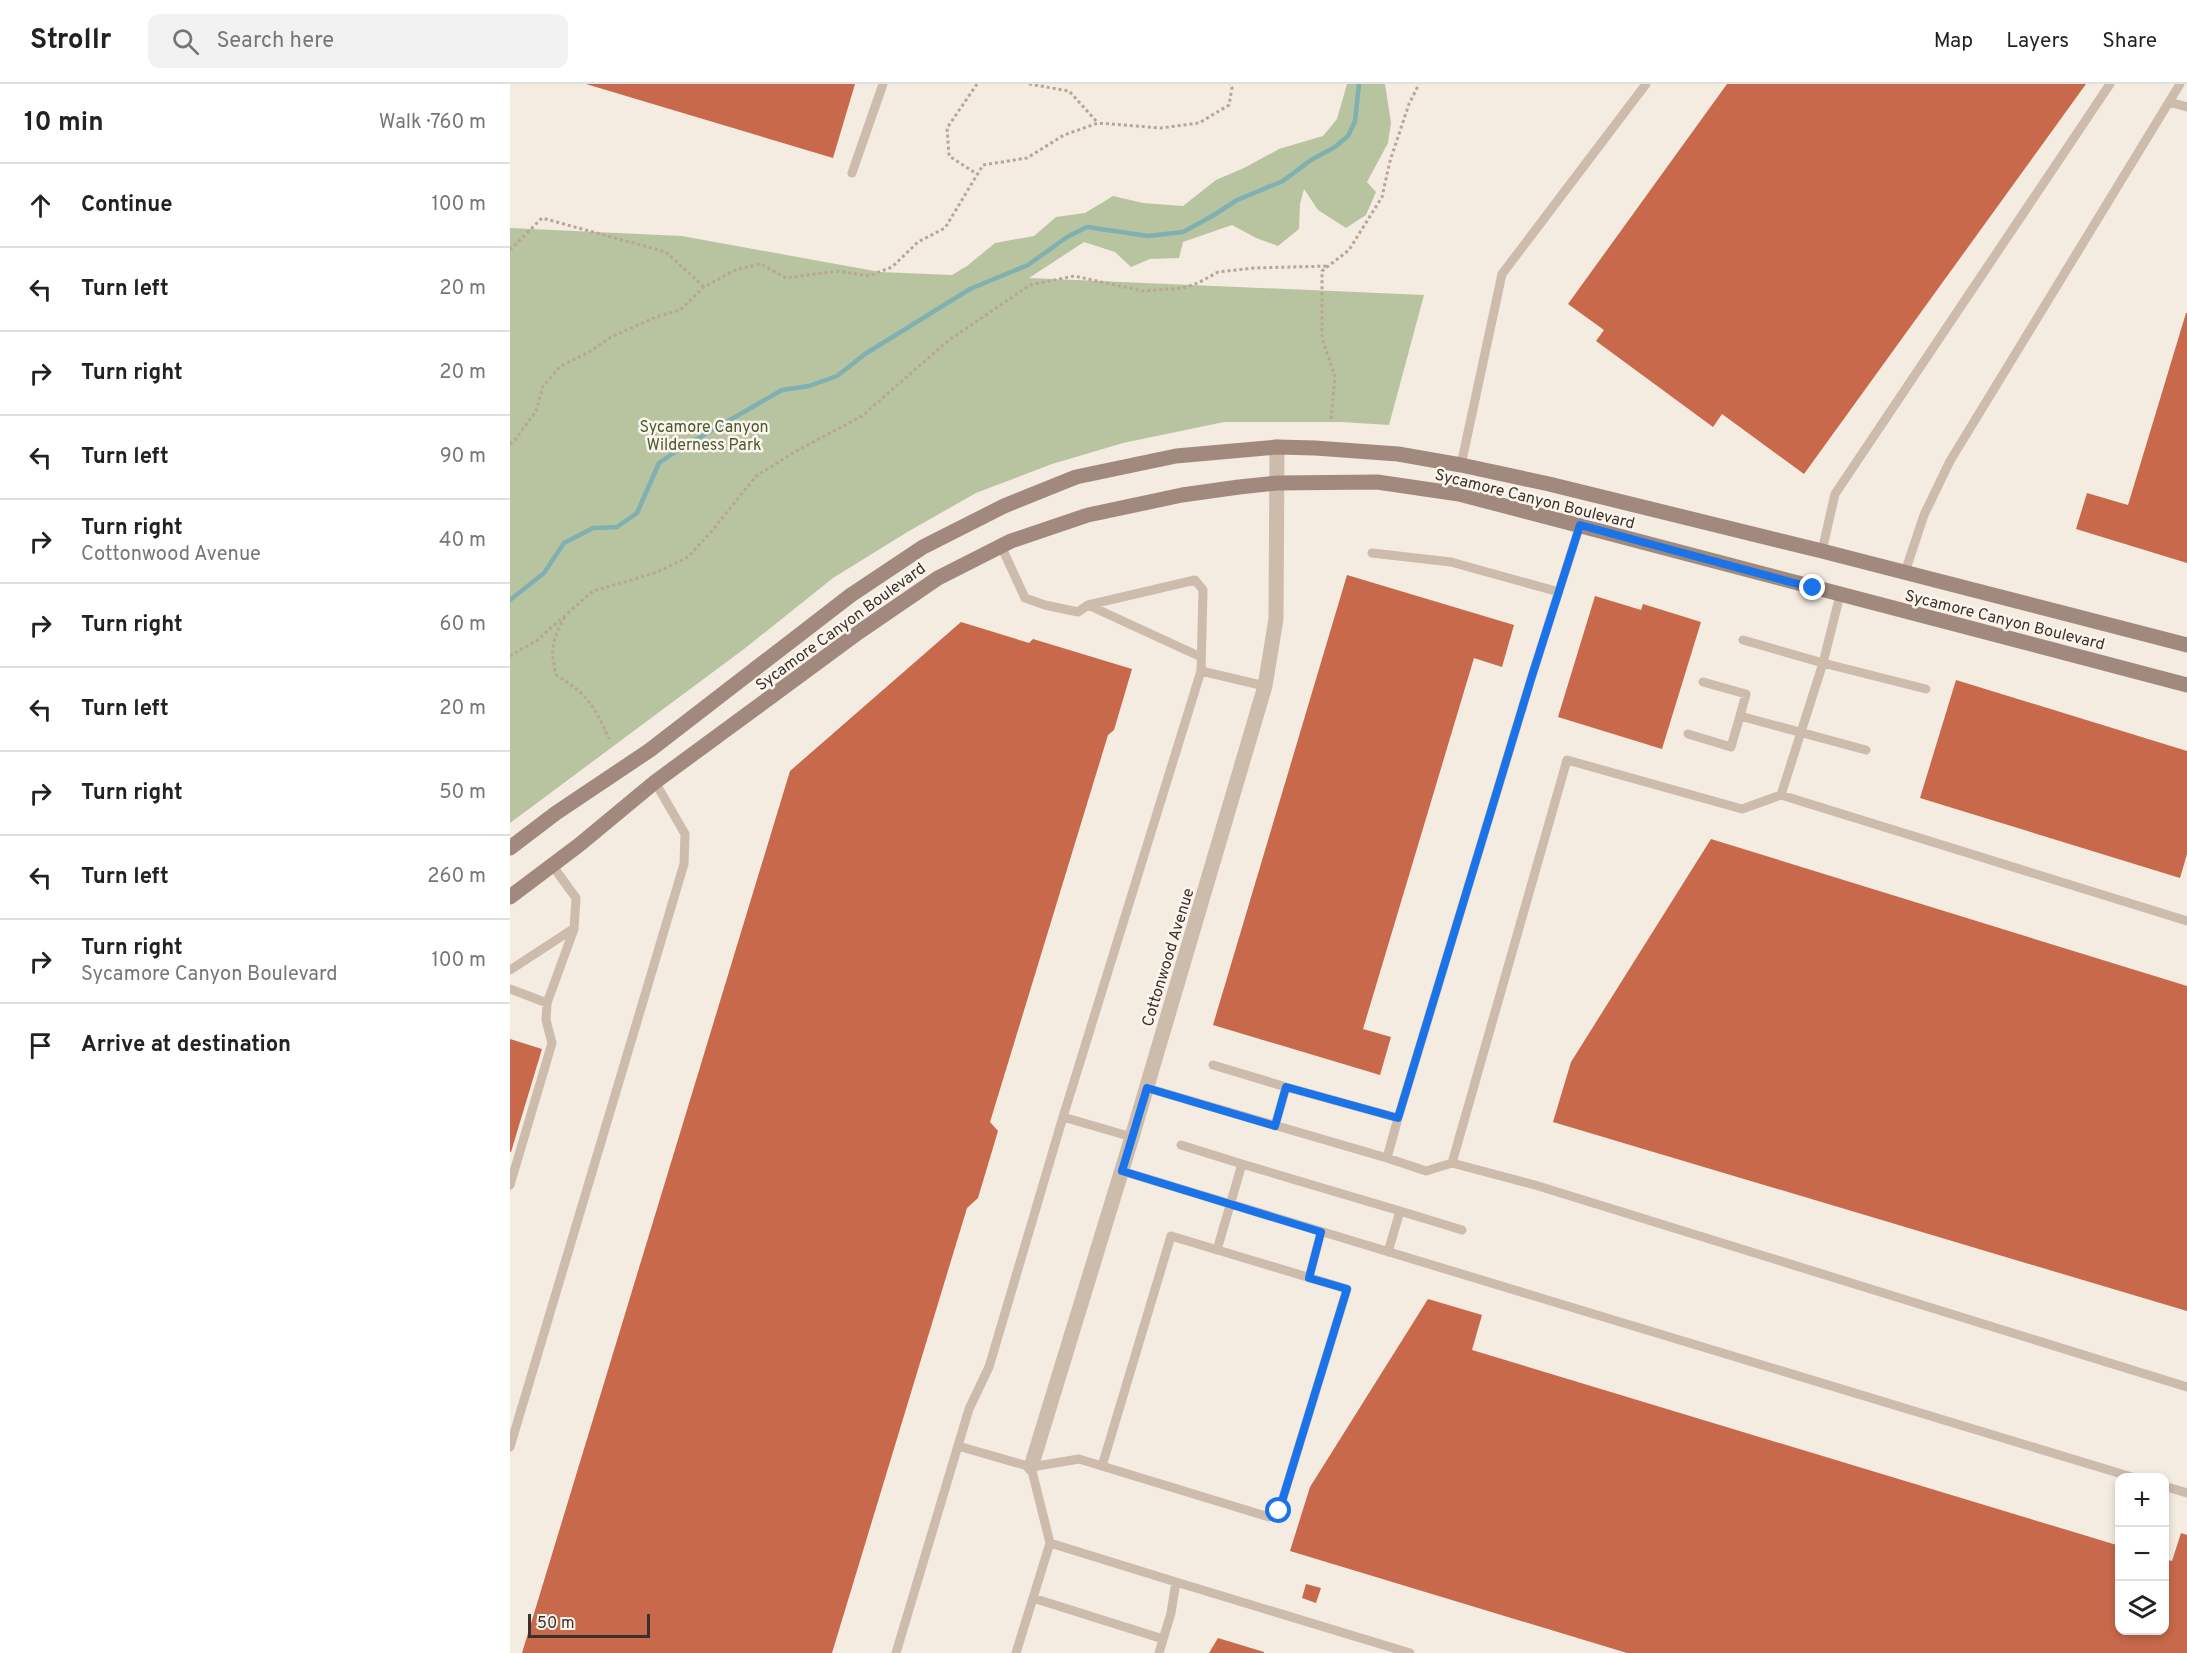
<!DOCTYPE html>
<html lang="en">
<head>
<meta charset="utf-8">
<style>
  body { margin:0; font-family:Overpass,sans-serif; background:#f2f2f2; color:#222 }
  .controls { position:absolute; right:18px; bottom:18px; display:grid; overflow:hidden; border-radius:12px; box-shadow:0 3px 9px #0003 }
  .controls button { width:54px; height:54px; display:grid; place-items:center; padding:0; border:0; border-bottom:2px solid #e0e0e0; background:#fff; color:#222; font:30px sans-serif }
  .scale { position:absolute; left:18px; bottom:15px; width:122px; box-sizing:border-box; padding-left:6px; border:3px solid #3b302b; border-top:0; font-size:16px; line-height:21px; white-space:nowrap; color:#3b302b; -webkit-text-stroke:4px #fbf5ee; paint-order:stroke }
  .stop { position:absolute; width:18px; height:18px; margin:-14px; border:4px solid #1a73e8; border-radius:50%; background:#fff }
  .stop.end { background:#1a73e8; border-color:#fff; box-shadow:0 2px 6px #0008 }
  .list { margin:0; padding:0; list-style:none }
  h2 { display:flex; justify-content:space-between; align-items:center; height:78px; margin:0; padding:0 24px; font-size:26px }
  h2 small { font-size:20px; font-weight:400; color:#767676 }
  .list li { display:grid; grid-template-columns:39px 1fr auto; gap:18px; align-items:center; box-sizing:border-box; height:84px; padding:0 24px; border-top:2px solid #e0e0e0 }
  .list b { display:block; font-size:22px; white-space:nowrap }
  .list p { margin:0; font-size:20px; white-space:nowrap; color:#767676 }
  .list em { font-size:20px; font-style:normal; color:#767676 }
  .icon { flex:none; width:33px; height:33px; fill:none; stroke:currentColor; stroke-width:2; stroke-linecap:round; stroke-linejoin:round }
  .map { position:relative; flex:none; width:1677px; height:1569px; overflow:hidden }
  header { display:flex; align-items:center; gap:36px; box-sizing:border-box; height:84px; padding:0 30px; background:#fff; border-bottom:2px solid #e0e0e0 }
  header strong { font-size:28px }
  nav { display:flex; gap:33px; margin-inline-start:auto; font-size:21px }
  .search { width:420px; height:54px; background:#f2f2f2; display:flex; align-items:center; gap:15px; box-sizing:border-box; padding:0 21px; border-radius:12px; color:#767676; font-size:22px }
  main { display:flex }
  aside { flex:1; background:#fff }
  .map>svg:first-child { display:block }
  .green { fill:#b8c4a0 }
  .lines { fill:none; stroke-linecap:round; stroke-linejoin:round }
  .stream { stroke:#7fb0b2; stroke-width:4.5 }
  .building { fill:#c8694b }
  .path { stroke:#b9a596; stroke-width:3; stroke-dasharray:3 3; stroke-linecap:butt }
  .lane { stroke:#cdbbac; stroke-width:9 }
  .street { stroke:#cdbbac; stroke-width:15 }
  .secondary { stroke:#a18a7d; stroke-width:15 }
  .route { stroke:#1a73e8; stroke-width:8 }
  .labels { text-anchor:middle; stroke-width:5; stroke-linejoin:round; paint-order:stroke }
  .park-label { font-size:16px; fill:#4a5a2e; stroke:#fbf5ee }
  .street-label { font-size:16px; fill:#3b302b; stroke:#fbf5ee }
</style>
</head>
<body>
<header>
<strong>Strollr</strong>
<div class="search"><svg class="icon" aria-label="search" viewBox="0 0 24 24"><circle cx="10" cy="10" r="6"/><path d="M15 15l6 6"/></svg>Search here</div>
<nav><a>Map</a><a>Layers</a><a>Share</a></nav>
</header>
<main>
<aside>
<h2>10 min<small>Walk · 760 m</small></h2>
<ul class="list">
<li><svg class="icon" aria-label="ahead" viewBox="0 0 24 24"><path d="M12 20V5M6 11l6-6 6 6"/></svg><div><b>Continue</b></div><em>100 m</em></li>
<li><svg class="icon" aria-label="left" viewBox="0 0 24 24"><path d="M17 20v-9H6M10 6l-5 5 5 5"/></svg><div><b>Turn left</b></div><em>20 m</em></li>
<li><svg class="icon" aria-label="right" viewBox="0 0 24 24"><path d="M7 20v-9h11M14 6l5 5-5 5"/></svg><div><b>Turn right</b></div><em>20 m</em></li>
<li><svg class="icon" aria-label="left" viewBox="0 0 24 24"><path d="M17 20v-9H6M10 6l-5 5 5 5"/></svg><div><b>Turn left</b></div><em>90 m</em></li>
<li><svg class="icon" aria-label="right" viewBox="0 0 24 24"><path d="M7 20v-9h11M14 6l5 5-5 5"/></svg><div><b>Turn right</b><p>Cottonwood Avenue</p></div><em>40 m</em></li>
<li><svg class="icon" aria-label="right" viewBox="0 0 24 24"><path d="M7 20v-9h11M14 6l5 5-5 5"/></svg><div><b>Turn right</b></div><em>60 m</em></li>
<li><svg class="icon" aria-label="left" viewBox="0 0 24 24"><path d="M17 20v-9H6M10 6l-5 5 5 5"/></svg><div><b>Turn left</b></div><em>20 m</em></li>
<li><svg class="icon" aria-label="right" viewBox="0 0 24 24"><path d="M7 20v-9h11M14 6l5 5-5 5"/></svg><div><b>Turn right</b></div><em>50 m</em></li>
<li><svg class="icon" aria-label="left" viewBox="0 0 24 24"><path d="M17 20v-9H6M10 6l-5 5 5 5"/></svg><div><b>Turn left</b></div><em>260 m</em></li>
<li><svg class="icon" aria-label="right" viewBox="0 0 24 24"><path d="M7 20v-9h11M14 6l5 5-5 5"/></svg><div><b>Turn right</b><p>Sycamore Canyon Boulevard</p></div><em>100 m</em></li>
<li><svg class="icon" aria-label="arrive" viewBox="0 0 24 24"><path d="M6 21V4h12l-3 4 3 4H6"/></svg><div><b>Arrive at destination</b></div></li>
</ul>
</aside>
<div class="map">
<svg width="1677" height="1569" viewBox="0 0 1677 1569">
  <rect width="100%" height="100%" fill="#f4ebe1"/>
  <path class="green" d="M837 0H875L881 39 878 59 857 98 866 108 856 131 836 144 808 126 794 105 790 120 789 145 768 162 746 154 722 141 673 158 669 174 640 175 621 183 605 168 574 158 519 194 914 211 879 341 832 338H714L613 359 542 380 466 409 399 447 323 494 234 565 0 739V144L172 152 370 188 442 191 457 182 485 159 524 152 546 133 575 129 603 112 633 119 673 122 706 96 734 84 769 65 813 52 827 35Z"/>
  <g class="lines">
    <path class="stream" d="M0 516 34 489 54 459 83 444 107 443 127 429 149 379 171 364 272 306 299 302 327 292 355 270 460 205 518 181 557 153 577 143 638 152 673 148 704 131 727 116 773 97 801 76 825 63 838 52 845 37 849 0"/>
  </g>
  <path class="building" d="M76 0H345L323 74Z
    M1217 0H1576L1294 390 1212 330 1203 343 1086 257 1094 246 1058 220Z
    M1676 229H1677V479L1566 445 1577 409 1618 421Z
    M837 491 1004 541 992 583 964 574 853 945 881 953 870 991 703 941Z
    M1085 512 1131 526 1133 520 1191 538 1152 665 1048 633Z
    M451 538 519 559 523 555 622 585 604 646 598 651 480 1038 488 1047 468 1114 457 1124 322 1569H12L280 687Z
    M1446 596 1677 667V770L1670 794 1410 714Z
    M1201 755 1677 902V1227L1043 1038 1061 978Z
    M0 955 32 965 1 1068H0Z
    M918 1215 972 1231 962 1266 1610 1462V1546H1654V1475L1662 1477 1671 1449 1677 1451V1569H1117L780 1467 800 1403Z
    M796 1500 811 1504 806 1519 792 1514Z
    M708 1554 754 1568V1569H699Z"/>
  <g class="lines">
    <path class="path" d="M467 0 437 44 439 72 467 90
      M519 0 559 7 588 39
      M0 166 32 134 156 168 194 203
      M821 335 825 293 812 254V187L839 166 872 113 880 77 899 20 909 0
      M0 360 5 356 26 327 33 302 51 282 79 268 101 253 146 233 170 226 194 203 227 185 251 180 276 194 328 187 359 192 382 183 408 158 435 144 473 81 517 74 554 51 588 39 651 44 689 39 719 21 722 4 720 0
      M55 533C42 555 40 566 46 591 78 610 84 622 99 655
      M0 572 26 557 83 507 145 489 178 473 201 448 246 392 288 366 352 332 439 256 520 201 564 192 633 207 673 204 688 199 708 188 744 184 819 182"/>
    <path class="lane" d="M1659 18 1677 23
      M342 89 373 0
      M951 381 992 190 1136 0
      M491 462 515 514 535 521 568 528 578 521 685 496 693 506 691 587 553 1033 622 1053
      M1312 467 1325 410 1600 0
      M862 469 941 478 1049 508
      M1395 488 1414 431 1440 377 1670 0
      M578 521 691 573
      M1233 556 1313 579 1416 605
      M691 587 755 602
      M1193 598 1236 610 1230 632
      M1178 650 1221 663 1230 632 1356 666
      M1271 711 1677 837
      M0 886 63 845
      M0 905 37 919
      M703 981 776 1003 765 1042
      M637 1004 877 1074 888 1034 776 1003
      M888 1034 1021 595 1070 441
      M671 1061 732 1080
      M877 1074 916 1087 942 1079 1057 676 1232 725 1271 711 1313 579 1330 511
      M942 1079 1025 1101 1677 1303
      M612 1087 1625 1394
      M0 1101 42 959 36 936 37 919 64 845 66 814 42 781
      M890 1127 952 1146
      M707 1166 732 1080 890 1127 878 1168
      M799 1194 811 1148
      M448 1362 521 1383 569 1375 759 1433 769 1427 837 1205 661 1152 592 1382
      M0 1363 174 780 175 750 145 698
      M1654 1402 1677 1409
      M540 1459 666 1498
      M523 1514 653 1555
      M386 1569 459 1325 479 1283 553 1033
      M506 1569 540 1459 521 1383
      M649 1569 661 1529 666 1498 900 1569"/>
    <path class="street" d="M521 1383 622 1053 755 602 766 535 767 363"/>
    <path class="secondary" d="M0 764 46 729 140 666 341 511 413 463 494 422 566 393 666 372 767 363 805 364 888 370 951 381 1039 400 1312 467 1677 561
      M0 813 69 761 145 698 349 548 428 494 501 457 578 431 672 411 729 403 767 399 867 398 949 410 1677 601"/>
  </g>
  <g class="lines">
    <path class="route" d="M769 1427 837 1205 799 1194 811 1148 612 1087 637 1004 765 1042 776 1003 888 1034 1021 595 1070 441 1303 504"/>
  </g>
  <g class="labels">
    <g class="park-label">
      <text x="194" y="348">Sycamore Canyon<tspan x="194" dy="18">Wilderness Park</tspan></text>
    </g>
    <g class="street-label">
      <text transform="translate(1025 414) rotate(14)" y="6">Sycamore Canyon Boulevard</text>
      <text transform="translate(1495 535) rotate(14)" y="6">Sycamore Canyon Boulevard</text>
      <text transform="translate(330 542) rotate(-36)" y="6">Sycamore Canyon Boulevard</text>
      <text transform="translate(657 873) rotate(-73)" y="6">Cottonwood Avenue</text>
    </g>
  </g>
</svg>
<div class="controls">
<button>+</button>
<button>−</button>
<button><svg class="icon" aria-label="layers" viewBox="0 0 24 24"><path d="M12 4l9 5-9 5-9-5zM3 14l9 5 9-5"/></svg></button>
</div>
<div class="scale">50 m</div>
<div class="stop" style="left:769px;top:1427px"></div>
<div class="stop end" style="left:1303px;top:504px"></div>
</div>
</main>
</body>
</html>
